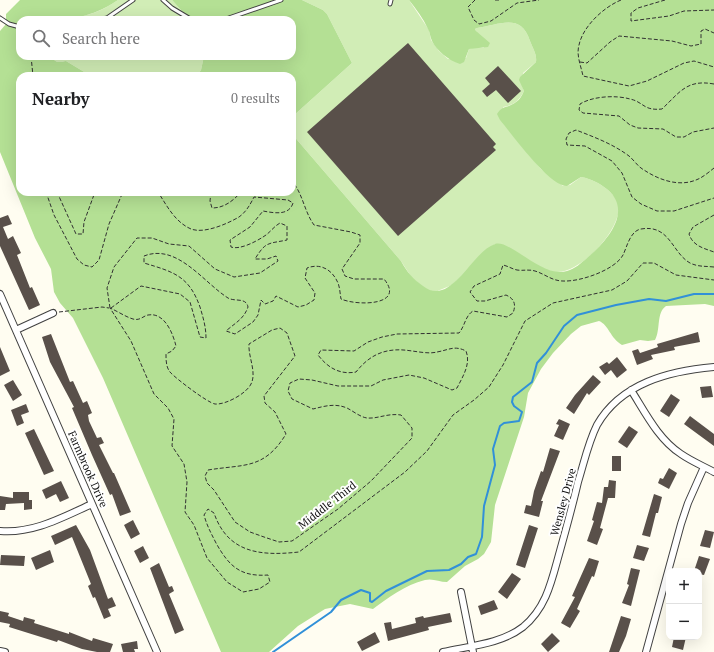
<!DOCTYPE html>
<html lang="en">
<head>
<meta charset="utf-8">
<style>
  body { margin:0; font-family:"PT Serif",serif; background:#f6f6f6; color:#202124 }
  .controls { position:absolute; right:12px; bottom:12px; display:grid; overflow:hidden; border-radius:8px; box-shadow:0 4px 16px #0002 }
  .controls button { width:36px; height:36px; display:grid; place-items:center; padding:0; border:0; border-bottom:1px solid #e0e0e0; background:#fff; color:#202124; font:20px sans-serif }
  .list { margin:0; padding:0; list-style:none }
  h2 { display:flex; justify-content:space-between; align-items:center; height:52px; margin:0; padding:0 16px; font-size:17px }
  h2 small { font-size:13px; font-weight:400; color:#757577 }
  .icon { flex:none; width:22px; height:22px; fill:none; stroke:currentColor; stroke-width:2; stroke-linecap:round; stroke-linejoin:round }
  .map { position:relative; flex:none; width:714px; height:652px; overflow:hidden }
  .search { position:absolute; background:#fff; box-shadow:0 4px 16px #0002; left:16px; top:16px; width:280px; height:44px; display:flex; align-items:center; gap:10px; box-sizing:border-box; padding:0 14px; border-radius:12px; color:#757577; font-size:15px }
  .panel { position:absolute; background:#fff; box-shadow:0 4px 16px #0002; left:16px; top:72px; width:280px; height:124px; border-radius:12px }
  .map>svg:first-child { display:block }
  .green { fill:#d1edb6 }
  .forest { fill:#b4e094 }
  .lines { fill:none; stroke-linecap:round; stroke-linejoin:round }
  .stream { stroke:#3190d8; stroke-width:2 }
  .building { fill:#59504a }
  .lane-casing { stroke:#424242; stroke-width:5 }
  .street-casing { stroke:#424242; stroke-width:8 }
  .path { stroke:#313131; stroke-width:1; stroke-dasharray:4 2; stroke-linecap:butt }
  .lane { stroke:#fff; stroke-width:3 }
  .street { stroke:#fff; stroke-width:6 }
  .labels { text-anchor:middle; stroke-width:4; stroke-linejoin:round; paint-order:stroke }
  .street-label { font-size:11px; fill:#0f0f0f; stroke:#fff }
</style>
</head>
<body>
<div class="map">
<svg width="714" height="652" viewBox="0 0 714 652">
  <rect width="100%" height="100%" fill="#fffdf1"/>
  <path class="green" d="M118 0H172L190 20H44C75 17 90 19 118 0Z
    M302 0H409L429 30 431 40 439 51 448 59 466 58 469 49 475 47 484 48 475 29 477 28C499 25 521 12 530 41 533 49 537 54 536 62L523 73 522 85 524 91C519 101 514 105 503 107L515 138 541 169 563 186 570 185 581 177C592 179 599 183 608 190 613 195 619 200 619 207 619 232 580 274 555 272 539 270 524 255 509 249 505 247 500 246 495 244L483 253 452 285 435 292 427 290 412 278 401 261 292 134V117L352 63 327 14 323 10Z
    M52 56H204L201 70 197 76H91L66 61C60 62 55 64 52 56Z"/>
  <path class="forest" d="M20 0H118C86 22 58 20 20 20V56H52C55 64 60 62 66 61L91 76H20V192H292V134L401 261C407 272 413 279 423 286 451 308 471 252 495 244 510 239 543 279 567 271 575 269 581 263 587 258 606 242 633 212 608 190 599 183 592 179 581 177L567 186C549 186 512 134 500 120L497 114C502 105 509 108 516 102 520 100 522 95 524 91L519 80 520 77 536 62C537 54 533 49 530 41 521 12 499 25 477 28L475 29 476 31 490 43 488 47 469 49 464 62 460 64C448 60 437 51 432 41 430 37 430 32 428 29 423 18 416 9 409 0H714V306L705 304 666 306C656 313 661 329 655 340L648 341 640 340 622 345C610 338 609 325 599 321L581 326 571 334 553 353 541 369 528 393 524 417 495 505 491 542 484 554 478 559 465 566 447 582C439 582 433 578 425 580 405 585 388 598 373 609L350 604 325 609 298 626 269 652H221L103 378 73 318 60 303 54 292 51 269 35 238 0 152V31L6 24V14Z
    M172 0H302L323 10 327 14 352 63 292 117V76H197L201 70 204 56H292V20H190Z"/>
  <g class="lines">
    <path class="stream" d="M273 652 331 612 341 600 361 590 370 593V601L372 602 386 591 427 571 449 570 461 564 468 557 476 554 482 537 484 506 495 465 493 449 500 426 504 423 519 421 522 412 514 406 512 402 513 397 532 382 537 363 546 353 564 326 577 315 616 305 649 299 666 301 694 294H714"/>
  </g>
  <path class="building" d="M408 43 496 144 493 147 496 150 398 236 307 132Z
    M498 66 521 91 508 103 496 90 487 97 482 91 490 84 485 78Z
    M8 215 12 224 3 227 8 239 13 236 21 253 17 255 30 288 32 287 40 305 29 310 0 246V218Z
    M698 332 700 342 674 347 675 350 651 355 653 359 637 365 632 351 638 349 640 353 658 347 657 344Z
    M51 334 70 382 73 381 83 403 87 401 92 413 88 415 89 421 97 438 101 437 104 443 99 445 113 473H114L131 512 120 516 112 494 110 495 92 455 72 408 74 407 50 362 42 337Z
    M0 347 10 371 0 376Z
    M617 357 627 370 617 378 611 370 605 375 599 367 607 362 609 364Z
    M593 375 601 382 589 395 587 393 574 414 566 408 575 395Z
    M13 380 22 395 13 401 4 385Z
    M711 386 713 397 702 398 700 387Z
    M671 394 680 400 669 417 660 411Z
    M26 404 29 412 21 415 24 423 17 426 11 410Z
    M690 416 714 434V446L684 424Z
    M559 419 570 424 563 440 554 436 559 425 556 424Z
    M629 426 638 432 627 448 618 442Z
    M34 429 54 471 44 475 25 433Z
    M550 448 560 451 541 501H543L539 517 524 513 526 505 531 506 534 491 541 471 543 472Z
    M612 456H621V471H612Z
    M669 468 677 473 669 489 658 483 660 478 663 479Z
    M609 480 616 481 615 498H608L600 528 603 529 597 545 587 541 594 521 592 520 597 502 602 503 604 487H608Z
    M61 481 69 498 60 502 56 494 46 499 42 490Z
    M13 492H29V500H32V509L24 510V503L6 504 5 510H0V496L13 498Z
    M654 494 662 497 658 513H656L650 537 642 535Z
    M133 520 140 534 131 539 124 525Z
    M76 525 90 550 108 599 112 597 116 606 108 609 111 616 104 619 95 597 93 598 88 586 91 584 72 537 55 545 51 536Z
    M529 525 538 528 525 568 516 565Z
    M705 530 714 532 710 548 700 546Z
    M637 545 649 548 644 561 633 558Z
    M143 546 149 558 140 563 134 551Z
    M50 550 54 562 36 570 31 558Z
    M1 555 25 556 24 566 0 565Z
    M699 556 710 559 704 575 699 574V571H694Z
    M589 558 599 561 594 577 592 576 577 609 580 611 570 628 561 623 575 597 572 596Z
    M159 563 169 587 172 586 174 591 169 594 184 630 175 634 150 568Z
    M631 568 640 570 631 606 622 603 629 585 627 584Z
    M512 573 521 579 507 599 498 592Z
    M494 600 498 609 481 615 478 606Z
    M0 611 9 613 8 616 23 621 24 617 35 620 34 623 69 634V632L92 641 93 638 113 644 110 652H97L82 649 58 640 57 642 9 627 10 624 0 622Z
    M450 613 452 622 428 627 429 630 388 641 384 623 391 622 392 629 416 623 415 618 423 616 424 618Z
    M621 616 631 619 626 636 619 652H609Z
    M375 632 380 642 362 651 357 642Z
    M552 633 560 641 548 652 541 644Z
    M674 637H686L683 650 672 647Z
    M137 641 138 649H134L135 652H123L121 644Z"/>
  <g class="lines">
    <g class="lane-casing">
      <path id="lane" d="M163 0 172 8 192 20
        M390 4 391 0
        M0 18 9 24 20 27
        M99 20 107 18 133 0
        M223 20 281 0"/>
    </g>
    <g class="street-casing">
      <path id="street" d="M0 294 157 652
        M16 330 53 313
        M631 390C645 412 658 439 681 454 691 461 703 466 714 472
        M0 531C33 534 63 517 92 504
        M461 592 473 652
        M0 651 5 652
        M443 652C470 646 501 644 523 627 545 609 551 584 558 558 565 533 572 508 578 482 584 463 588 443 597 425 621 383 669 371 714 367
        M646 652 681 524 688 503 704 467"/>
    </g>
    <path class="path" d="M475 0 468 7 474 20 479 24 491 21 517 3 539 0
      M495 0H501
      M621 0C604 7 583 26 579 45 576 55 581 66 583 76L629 86 647 81 684 63 694 61 714 67
      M665 0 638 8 631 13V21L669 16 684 11 714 10
      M31 56 33 76
      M580 62 587 63 610 42 619 36 672 41 691 46 701 44V31L705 29 714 33
      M714 84C687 79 680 92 662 109 643 111 644 102 630 99 616 95 593 96 580 104L579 110 583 113 619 116 630 125 638 128 663 129 676 137H684L693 132 714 128
      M20 107 17 120 20 129
      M714 168C709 172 702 178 696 180 679 187 659 180 644 170 638 167 634 160 629 156 613 144 594 137 576 130L569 133 566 139 567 145 585 146 612 161 622 173 632 197 641 204 657 211H674L714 198
      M46 192 54 215 77 259 84 265 92 267 99 260 109 224 123 192
      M57 192 76 234H83L84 222 95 192
      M211 192 210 201 212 208C224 208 233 201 241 192
      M714 215 693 227 689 234C693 246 703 248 714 252
      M714 267C705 266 698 267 690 263 672 253 670 224 641 229 630 231 627 247 623 255 615 270 580 282 563 281 552 281 545 274 535 271 528 269 524 271 517 270 512 269 508 266 503 265L500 274 474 286 470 292 477 301H485L506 295C515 299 516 305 513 313L507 317 473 311C465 316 465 326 459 333L397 334 382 337 368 342 354 351 321 350 318 355C328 368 340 375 356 372 371 353 388 347 412 351 420 352 430 354 437 352 449 350 454 345 466 351 471 364 463 376 457 388L452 390 424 378 409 375 383 380 371 386H338L312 380 299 379 290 383 288 391 292 399 313 409C325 406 335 403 347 408 353 411 360 417 367 418 378 419 387 413 401 415L412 428V438L371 481 338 509 292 541 279 542 264 537 250 532 235 522 214 490 207 483 205 476 208 470C244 464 264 470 286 434L275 412 265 403 264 396 295 356 287 333 280 328 272 330 249 344C248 357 257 372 251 384 247 393 226 405 215 404 208 403 175 378 170 372 166 367 166 360 166 354L172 351 176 346C173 334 165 312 148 315 143 316 140 321 133 319 126 317 117 311 110 308L131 341 154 394 168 408 174 419 172 446 184 464 187 482 185 512 194 525 207 558 227 582 243 592 259 589 270 582 268 575C240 577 229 566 216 543 211 533 207 526 204 515L208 509 214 513C228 554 262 556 299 552L405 472 427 451 453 415 474 400 489 387 503 365 525 321 553 303 612 290 627 281 643 263H654L676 275 714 280
      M110 308 107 288 114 267 137 238H152L169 244 189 246 215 269 234 277 260 273 278 261 276 256 267 259H255C266 241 268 244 287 240V226L280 223C273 227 270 233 263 237 255 242 240 250 231 247L230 240 250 227 263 211C274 213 289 216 293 203L288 200 254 197C250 205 246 212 239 217 227 224 204 234 191 229 175 222 167 206 158 192
      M111 308 141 286 180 294 190 302 200 337 206 338C206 327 203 317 200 307 189 276 174 272 144 263V256C177 243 203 282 228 298 235 302 246 297 248 307 244 319 235 323 226 331L235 334 253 322 258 315 261 300 265 304 273 301 276 296 298 307 306 305 314 300 315 293 305 278 307 268C320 263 332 269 338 283 340 288 340 294 341 299 357 306 406 306 384 279H354L345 276 342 269 360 243V235L351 232 314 225C304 211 303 194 292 181
      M59 312 102 307 109 308"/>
    <use href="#lane" class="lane"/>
    <use href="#street" class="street"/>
  </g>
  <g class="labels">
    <g class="street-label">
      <text transform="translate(88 469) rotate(66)" y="4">Farmbrook Drive</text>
      <text transform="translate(563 502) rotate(-75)" y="4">Wensley Drive</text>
      <text transform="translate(327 505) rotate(-38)" y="4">Midddle Third</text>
    </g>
  </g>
</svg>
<div class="controls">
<button>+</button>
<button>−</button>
</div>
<div class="search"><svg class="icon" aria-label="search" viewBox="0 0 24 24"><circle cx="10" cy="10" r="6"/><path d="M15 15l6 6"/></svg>Search here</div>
<section class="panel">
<h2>Nearby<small>0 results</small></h2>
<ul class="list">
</ul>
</section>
</div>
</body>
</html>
